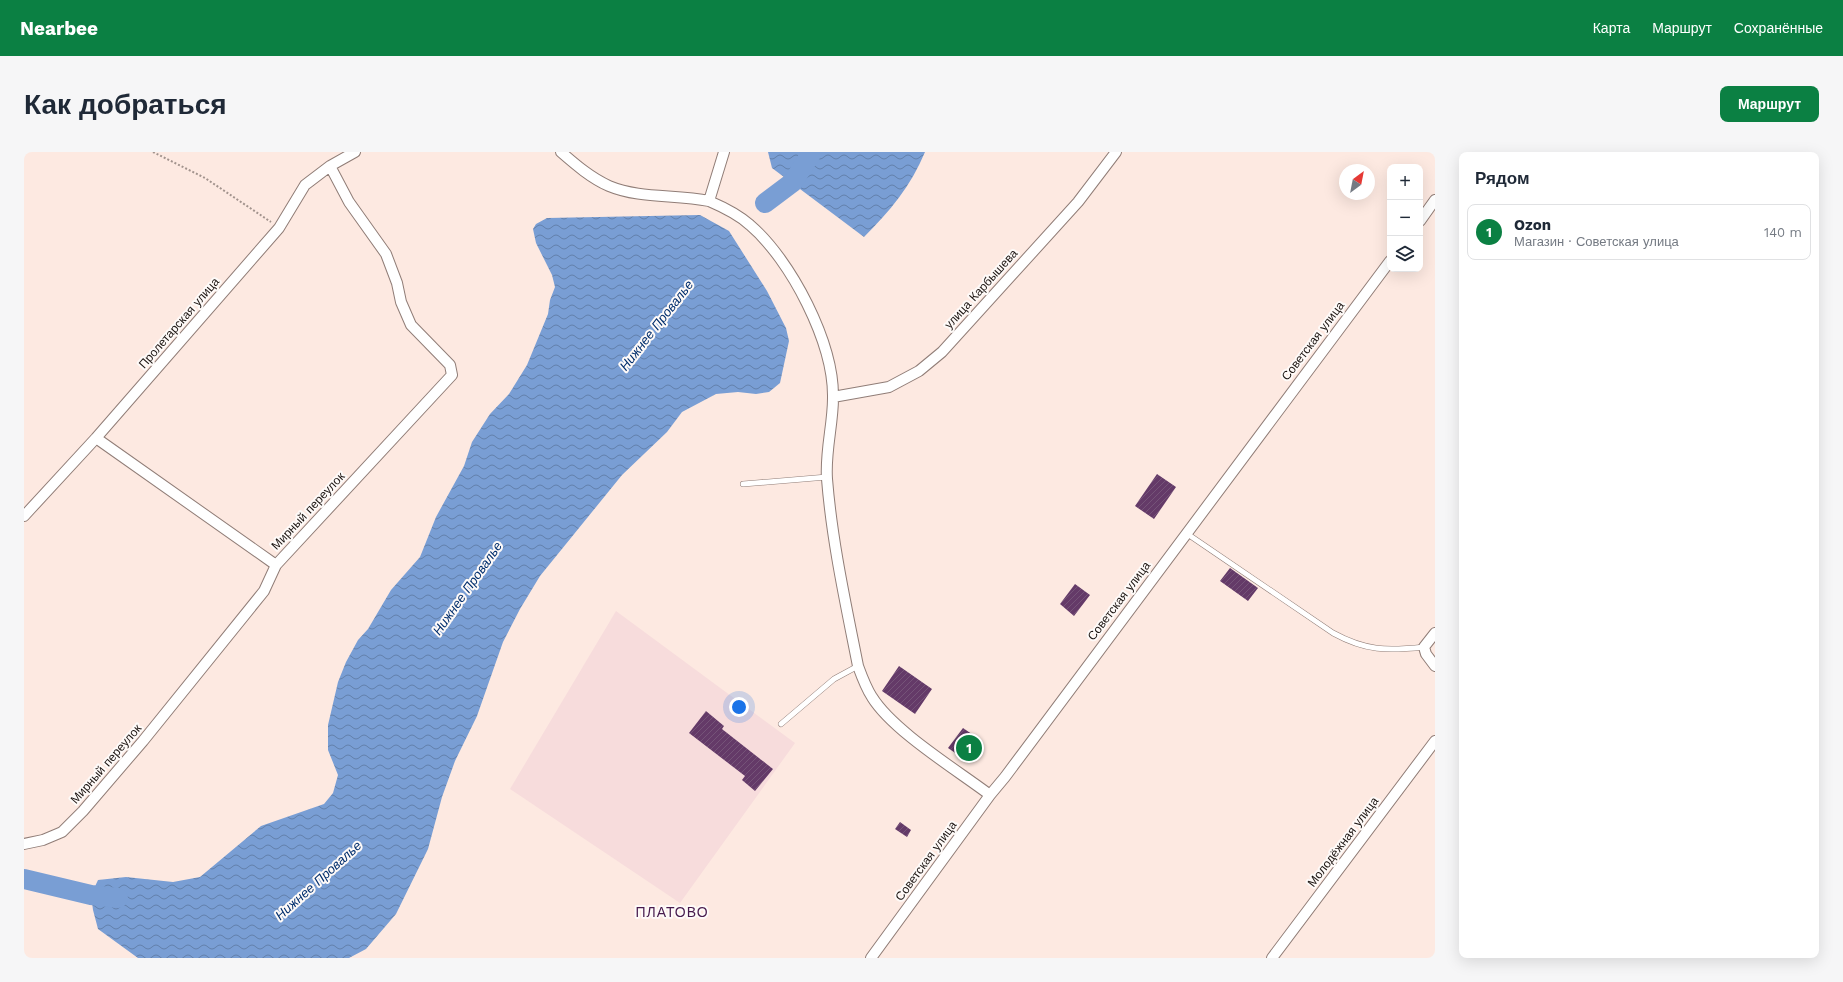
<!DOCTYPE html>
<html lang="ru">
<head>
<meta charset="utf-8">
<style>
  body { margin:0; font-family:"Work Sans",sans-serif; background:#f6f6f7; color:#1f2937 }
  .controls { position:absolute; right:12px; top:12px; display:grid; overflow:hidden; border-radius:8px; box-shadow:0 4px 16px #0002 }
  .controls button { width:36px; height:36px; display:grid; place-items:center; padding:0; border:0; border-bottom:1px solid #e0e1e3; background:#fff; color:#1f2937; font:20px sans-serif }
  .compass { position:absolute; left:1315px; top:12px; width:36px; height:36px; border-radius:50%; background:#fff; box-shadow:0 4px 16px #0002; rotate:32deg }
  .you { position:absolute; left:715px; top:555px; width:14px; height:14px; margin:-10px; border:3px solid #fff; border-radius:50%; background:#1a73e8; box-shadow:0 0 0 6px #1a73e833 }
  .badge { display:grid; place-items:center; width:26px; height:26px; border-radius:50%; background:#0b8043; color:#fff; font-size:13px; font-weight:700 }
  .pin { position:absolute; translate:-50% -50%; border:2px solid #fff; box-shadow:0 1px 4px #0006 }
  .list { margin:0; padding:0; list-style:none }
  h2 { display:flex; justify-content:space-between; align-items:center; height:52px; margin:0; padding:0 16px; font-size:17px }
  h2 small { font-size:13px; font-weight:400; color:#747a83 }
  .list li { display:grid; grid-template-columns:26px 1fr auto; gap:12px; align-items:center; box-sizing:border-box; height:56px; margin:0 8px 8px; padding:0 8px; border:1px solid #e0e1e3; border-radius:8px }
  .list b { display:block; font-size:15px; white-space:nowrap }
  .list p { margin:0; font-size:13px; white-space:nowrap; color:#747a83 }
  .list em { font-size:13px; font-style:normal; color:#747a83 }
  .icon { flex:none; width:22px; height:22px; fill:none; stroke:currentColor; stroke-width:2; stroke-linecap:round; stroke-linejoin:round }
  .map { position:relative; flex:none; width:1411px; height:806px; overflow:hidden; border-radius:8px }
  header { display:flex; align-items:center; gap:24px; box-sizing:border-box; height:56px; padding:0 20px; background:#0b8043; color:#fff }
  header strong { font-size:19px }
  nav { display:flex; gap:22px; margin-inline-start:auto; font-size:14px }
  .intro { display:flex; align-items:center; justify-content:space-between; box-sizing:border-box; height:96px; padding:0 24px }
  h1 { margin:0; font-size:28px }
  .button { padding:10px 18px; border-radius:8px; background:#0b8043; color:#fff; font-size:14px; font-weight:700 }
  main { display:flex; gap:24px; padding:0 24px }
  aside { flex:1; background:#fff; border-radius:8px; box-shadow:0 4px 16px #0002 }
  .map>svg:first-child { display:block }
  .education { fill:#f7dcdc }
  .water { fill:url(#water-waves) }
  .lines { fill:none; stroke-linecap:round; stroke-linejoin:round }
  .river { stroke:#799ed4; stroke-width:20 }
  .building { fill:url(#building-hatch) }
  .lane-casing { stroke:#907d77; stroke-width:6 }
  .street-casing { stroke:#907d77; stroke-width:12 }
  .path { stroke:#a2938d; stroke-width:2; stroke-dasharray:2 2; stroke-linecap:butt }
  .lane { stroke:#fff; stroke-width:5 }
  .street { stroke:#fff; stroke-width:10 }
  .labels { text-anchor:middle; stroke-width:4; stroke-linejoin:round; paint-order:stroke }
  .street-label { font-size:12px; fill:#1b1411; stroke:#fefaf8 }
  .water-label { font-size:13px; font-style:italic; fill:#002e6d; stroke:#fefaf8 }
  .quarter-label { font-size:14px; letter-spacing:1px; fill:#471a4c; stroke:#fefaf8 }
</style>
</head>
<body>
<header>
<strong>Nearbee</strong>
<nav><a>Карта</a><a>Маршрут</a><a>Сохранённые</a></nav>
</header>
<div class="intro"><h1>Как добраться</h1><a class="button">Маршрут</a></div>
<main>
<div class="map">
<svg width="1411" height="806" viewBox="0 0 1411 806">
  <defs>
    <pattern id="water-waves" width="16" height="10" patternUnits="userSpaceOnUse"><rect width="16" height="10" fill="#799ed4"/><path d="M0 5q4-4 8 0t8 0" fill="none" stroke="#6280ab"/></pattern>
    <pattern id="building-hatch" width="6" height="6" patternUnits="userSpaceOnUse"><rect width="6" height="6" fill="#643a68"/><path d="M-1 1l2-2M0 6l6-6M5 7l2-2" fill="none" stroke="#755378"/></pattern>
  </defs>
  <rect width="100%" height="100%" fill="#fde9e1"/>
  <path class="education" d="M592 459 771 591 656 751 486 637Z"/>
  <path class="water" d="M744 0H901C887 34 866 59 840 85L748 16Z
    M676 63 705 79 743 139 762 176 765 189 756 231 745 240 732 242 714 240 692 242 658 260 643 280 598 323 516 424 496 457 479 490 453 564 431 609 418 645 404 697 372 762 342 797 325 806H114L74 777 69 758 67 743 74 728 102 725 149 730 176 725 237 674 300 652 309 641 314 623 304 598V573L314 530 322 510 334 488 344 477 367 438 396 405 412 365 440 314 448 290 466 262 485 242 503 213 524 162 526 148 531 135 528 123 512 91 509 77 512 72 523 66Z"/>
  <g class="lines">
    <path class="river" d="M741 51 769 30 788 0
      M0 727 67 743 94 746"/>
  </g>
  <path class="building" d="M1133 322 1152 335 1130 367 1111 354Z
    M1206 416 1234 436 1224 449 1196 429Z
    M1051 432 1066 443 1050 464 1036 452Z
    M875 514 908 537 891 562 858 539Z
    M682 559 700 574 698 577 749 617 731 639 718 628 721 624 665 581Z
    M939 576 958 589 943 609 924 596Z
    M876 670 887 678 883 685 871 677Z"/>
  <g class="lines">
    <g class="lane-casing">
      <path id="lane" d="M719 332 803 325
        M1162 381 1309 481C1342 499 1363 499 1400 495
        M757 572 810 527 834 514"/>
    </g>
    <g class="street-casing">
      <path id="street" d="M537 0C552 13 567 26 585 34 616 47 652 42 685 49L700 0
        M685 49C699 55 714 62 726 73 767 108 810 191 809 246 809 273 801 299 803 327 808 390 822 453 834 514 838 525 842 536 848 545 869 579 933 618 966 643
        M1396 69 1411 48
        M809 245 865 235 895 219 918 200 1054 50 1092 0
        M72 286 252 413
        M0 364 72 286 255 76 281 33 306 14 331 0
        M1411 481 1400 495 1402 502 1411 514
        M0 692 19 688 38 680 59 659 119 589 240 439 252 413 428 223 426 213 387 173 377 150 373 131 362 102 325 50 306 14
        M847 806 966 643 981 625 1366 109
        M1248 806 1411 589"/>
    </g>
    <path class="path" d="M129 0 181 26 247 70"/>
    <use href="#lane" class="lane"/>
    <use href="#street" class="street"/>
  </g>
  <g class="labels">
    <g class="street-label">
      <text transform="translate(957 137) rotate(-48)" y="4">улица Карбышева</text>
      <text transform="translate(155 171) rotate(-49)" y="4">Пролетарская улица</text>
      <text transform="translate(1289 189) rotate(-53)" y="4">Советская улица</text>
      <text transform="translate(284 359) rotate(-47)" y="4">Мирный переулок</text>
      <text transform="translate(1095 449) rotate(-53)" y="4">Советская улица</text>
      <text transform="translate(82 612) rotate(-49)" y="4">Мирный переулок</text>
      <text transform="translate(1319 690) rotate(-53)" y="4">Молодёжная улица</text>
      <text transform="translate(902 709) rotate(-54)" y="4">Советская улица</text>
    </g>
    <g class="water-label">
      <text transform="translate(632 173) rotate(-52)" y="5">Нижнее Провалье</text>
      <text transform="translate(443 436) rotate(-55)" y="5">Нижнее Провалье</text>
      <text transform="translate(294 728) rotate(-42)" y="5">Нижнее Провалье</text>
    </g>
    <g class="quarter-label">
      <text x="648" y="765">ПЛАТОВО</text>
    </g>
  </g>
</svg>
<div class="controls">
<button>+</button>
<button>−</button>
<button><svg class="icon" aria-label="layers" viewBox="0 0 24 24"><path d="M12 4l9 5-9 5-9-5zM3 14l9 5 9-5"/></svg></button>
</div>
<svg class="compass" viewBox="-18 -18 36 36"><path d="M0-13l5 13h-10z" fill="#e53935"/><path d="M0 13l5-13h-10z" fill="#747a83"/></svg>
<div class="you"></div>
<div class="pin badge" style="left:945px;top:596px">1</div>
</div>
<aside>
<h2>Рядом<small></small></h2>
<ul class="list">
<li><span class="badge">1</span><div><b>Ozon</b><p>Магазин · Советская улица</p></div><em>140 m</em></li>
</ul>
</aside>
</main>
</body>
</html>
